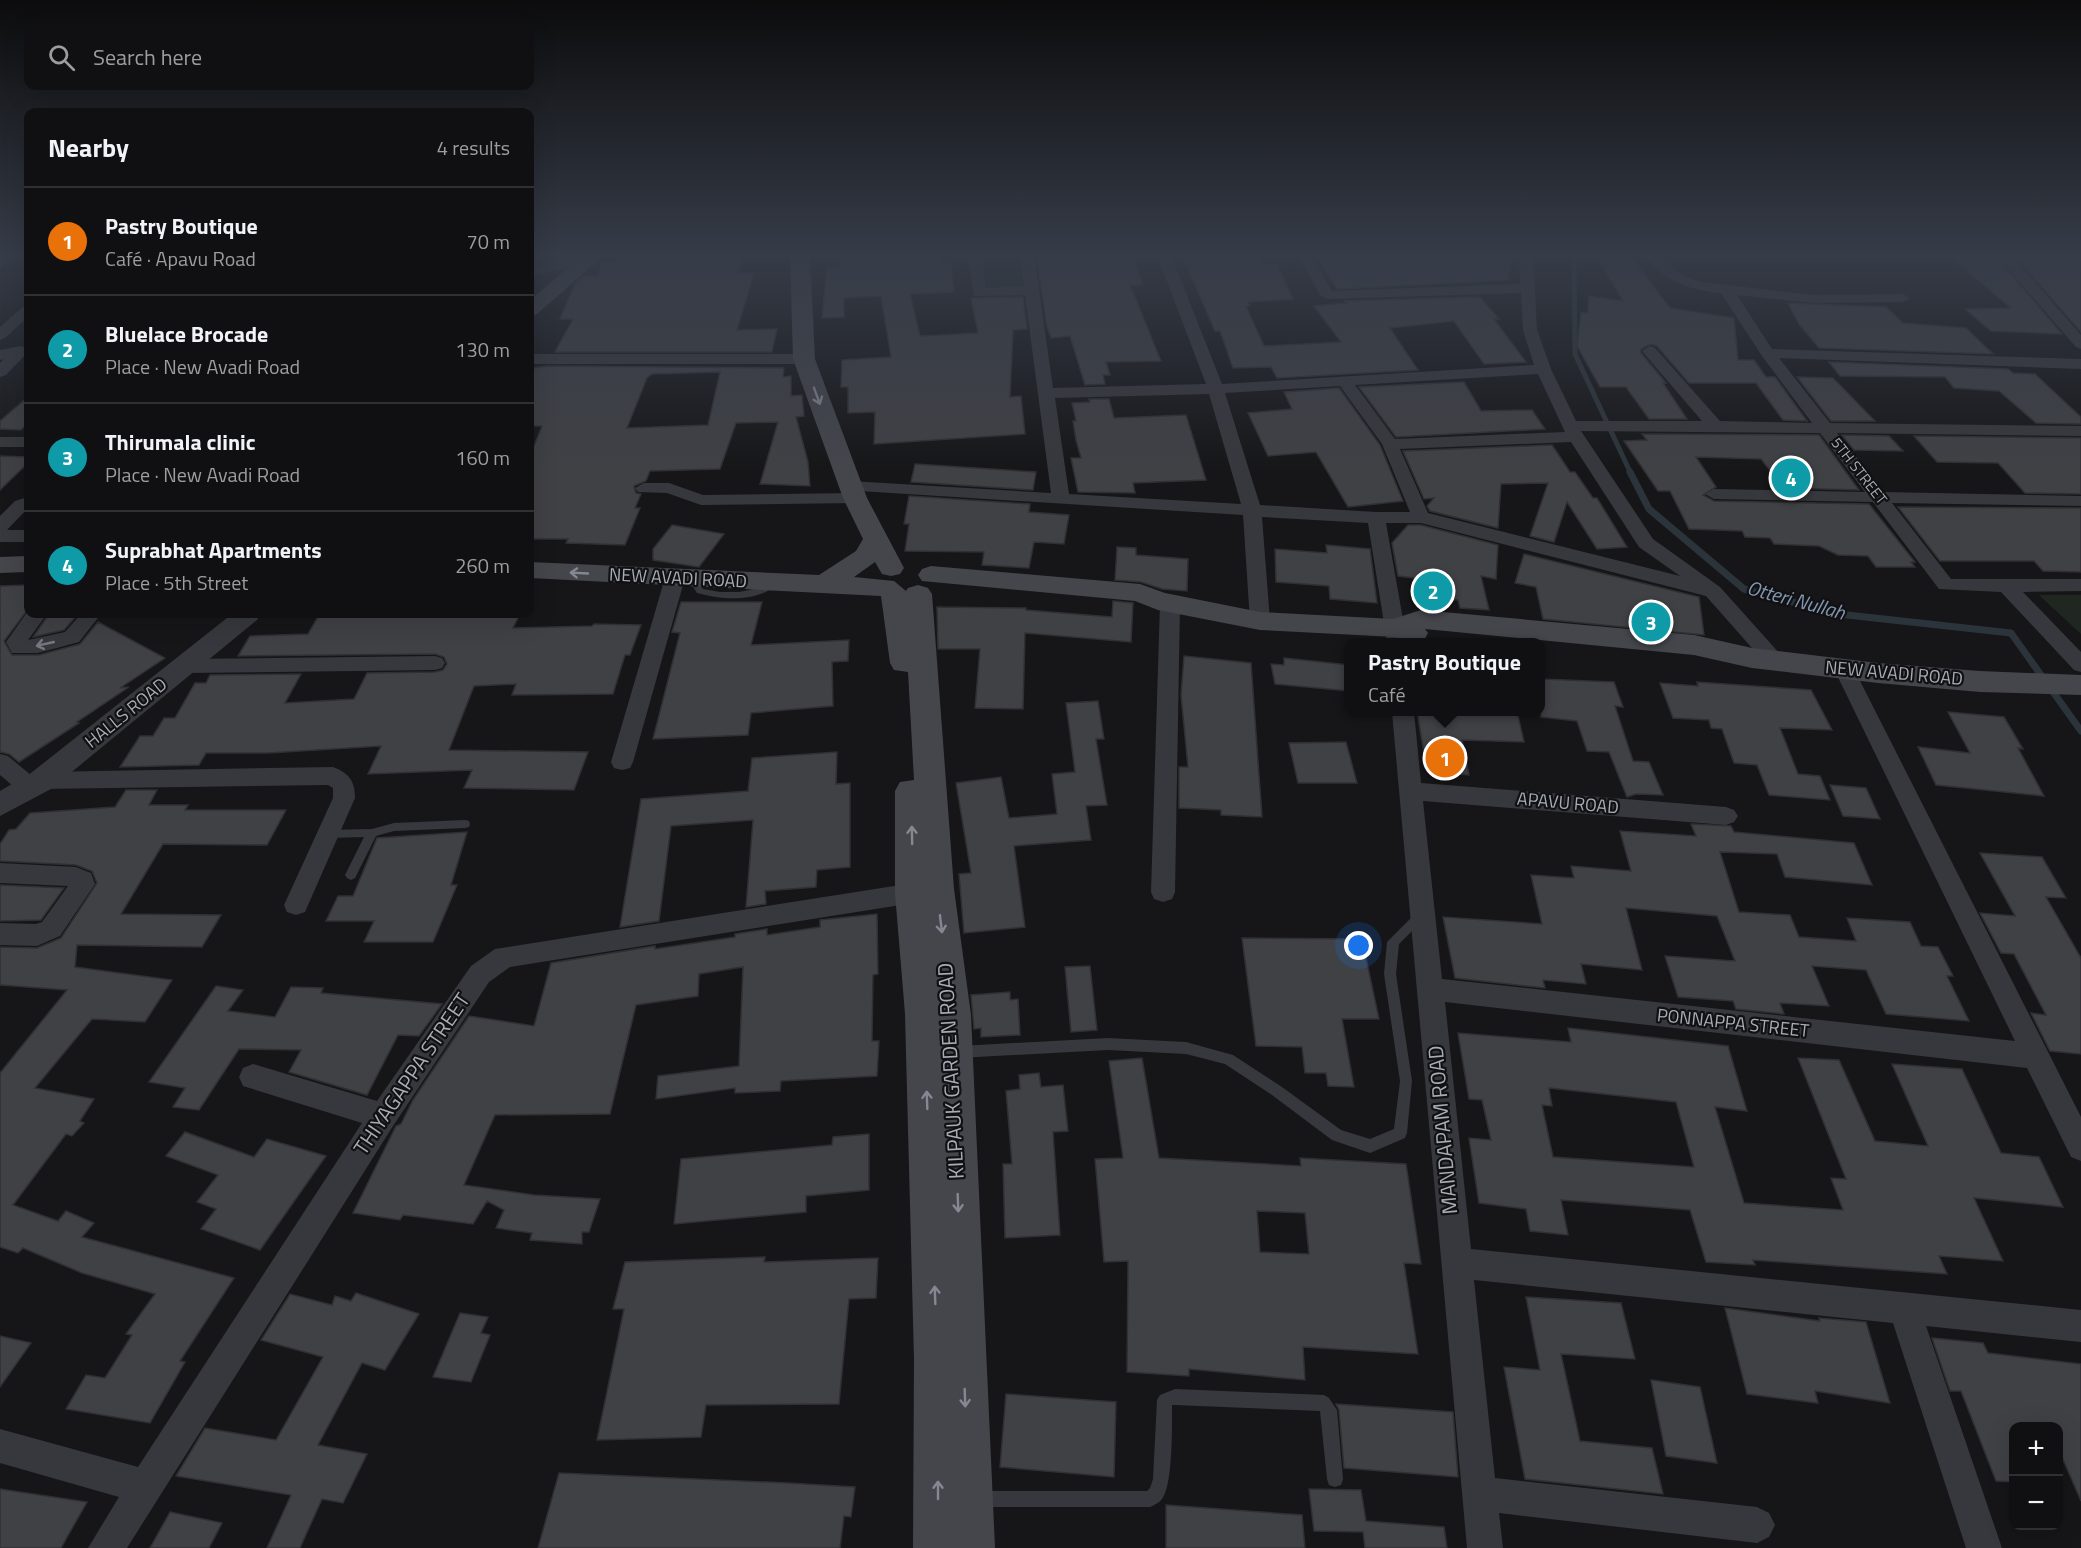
<!DOCTYPE html>
<html lang="en">
<head>
<meta charset="utf-8">
<style>
  body { margin:0; font-family:"Titillium Web",sans-serif; background:#19191b; color:#f1f3f6 }
  .controls { position:absolute; right:18px; bottom:18px; display:grid; overflow:hidden; border-radius:12px; box-shadow:0 6px 24px #0002 }
  .controls button { width:54px; height:54px; display:grid; place-items:center; padding:0; border:0; border-bottom:2px solid #303032; background:#101012; color:#f1f3f6; font:30px sans-serif }
  .you { position:absolute; left:1359px; top:946px; width:21px; height:21px; margin:-15px; border:4px solid #fff; border-radius:50%; background:#1a73e8; box-shadow:0 0 0 9px #1a73e833 }
  .badge { display:grid; place-items:center; width:39px; height:39px; border-radius:50%; background:#d93025; color:#fff; font-size:20px; font-weight:700 }
  .pin { position:absolute; translate:-50% -50%; border:3px solid #fff; box-shadow:0 2px 6px #0006 }
  .popup { position:absolute; left:1344px; top:638px; width:201px; height:78px; box-sizing:border-box; display:grid; place-content:center; border-radius:12px; background:#101012; filter:drop-shadow(0 2px 4px #0005); font-size:20px; white-space:nowrap; color:#9c9d9f }
  .popup b { font-size:22px; color:#f1f3f6 }
  .popup::after { content:''; position:absolute; left:50%; top:100%; margin-left:-12px; border:12px solid transparent; border-top-color:#101012 }
  .list { margin:0; padding:0; list-style:none }
  h2 { display:flex; justify-content:space-between; align-items:center; height:78px; margin:0; padding:0 24px; font-size:26px }
  h2 small { font-size:20px; font-weight:400; color:#9c9d9f }
  .list li { display:grid; grid-template-columns:39px 1fr auto; gap:18px; align-items:center; box-sizing:border-box; height:108px; padding:0 24px; border-top:2px solid #303032 }
  .list b { display:block; font-size:22px; white-space:nowrap }
  .list p { margin:0; font-size:20px; white-space:nowrap; color:#9c9d9f }
  .list em { font-size:20px; font-style:normal; color:#9c9d9f }
  .icon { flex:none; width:33px; height:33px; fill:none; stroke:currentColor; stroke-width:2; stroke-linecap:round; stroke-linejoin:round }
  .map { position:relative; flex:none; width:2081px; height:1548px; overflow:hidden }
  .search { position:absolute; background:#101012; box-shadow:0 6px 24px #0002; left:24px; top:24px; width:510px; height:66px; display:flex; align-items:center; gap:15px; box-sizing:border-box; padding:0 21px; border-radius:12px; color:#9c9d9f; font-size:22px }
  .panel { position:absolute; background:#101012; box-shadow:0 6px 24px #0002; left:24px; top:108px; width:510px; height:510px; border-radius:12px }
  .map>svg:first-child { display:block }
  .green { fill:#202721 }
  .lines { fill:none; stroke-linecap:round; stroke-linejoin:round }
  .stream-far1 { stroke:#2c343b; stroke-width:5 }
  .stream { stroke:#2c343b; stroke-width:7 }
  .building { fill:#404145; stroke:#303034; stroke-width:1.5; fill-rule:evenodd }
  .service { fill:#37383d; fill-rule:evenodd }
  .minor { fill:#37383d; fill-rule:evenodd }
  .tertiary { fill:#37383d; fill-rule:evenodd }
  .secondary { fill:#45464c; fill-rule:evenodd }
  .oneway { stroke:#858892 }
  .oneway2 { stroke:#757880 }
  .labels { text-anchor:middle; stroke-width:4.5; stroke-linejoin:round; paint-order:stroke }
  .far-street-label { font-size:15px; fill:#a8acb7; stroke:#111113 }
  .street-label { font-size:18px; fill:#a8acb7; stroke:#111113 }
  .water-label { font-size:20px; font-style:italic; fill:#8197b1; stroke:#111113 }
  .near-street-label { font-size:21px; fill:#a8acb7; stroke:#111113 }
</style>
</head>
<body>
<div class="map">
<svg width="2081" height="1548" viewBox="0 0 2081 1548">
  <rect width="100%" height="100%" fill="#161618"/>
  <path class="green" d="M983 255H1019L1024 287 987 288Z
    M2039 595H2081V634Z"/>
  <g class="lines">
    <path class="stream-far1" d="M1574 255 1575 354 1631 474"/>
    <path class="stream" d="M1630 472 1649 509 1744 589 1838 614 2011 633 2081 731"/>
  </g>
  <path class="building" d="M716 255H743L738 273H754L737 330 777 329 772 352H555L573 319H560L575 284 583 276H598L602 262 702 258Z
    M841 255H939V262L951 261 954 292 910 294 920 336 978 333 971 298 1023 297 1027 329 1013 330 1010 397 1021 396 1025 434 874 444 875 412 848 413V387H841L842 360 891 357 881 296 844 298V317L822 318 827 267H840Z
    M1182 255H1262V264L1277 263 1293 299 1248 302 1250 306H1246L1264 346 1341 342 1314 306 1347 303 1345 301 1480 297 1499 319H1494L1526 362 1484 364 1454 321 1390 328 1418 370 1277 378 1271 367 1233 368 1220 331H1215Z
    M1315 255H1417V260L1512 255 1509 280 1337 289Z
    M1596 255H1630L1670 308 1734 318 1738 360H1754L1766 377H1775L1807 421 1783 420 1756 383H1689L1657 346 1651 344 1641 349 1640 352 1666 383H1663L1687 419H1649L1626 387H1600L1577 346 1581 312 1588 313 1589 296 1623 301Z
    M1948 255H1994L2062 334 1991 331 1965 309 2011 308Z
    M2014 255H2081V332Z
    M1060 256 1061 261 1133 258 1143 285H1130L1161 361 1106 362 1110 375H1103L1105 384 1085 385 1070 336 1051 338 1047 327 1037 257Z
    M1788 303 1886 307 1903 323 1966 328 1993 354 1819 348 1799 324Z
    M1829 362 2008 369 2013 373 2035 374 2081 417V424L2036 423 1999 391 1954 388 1945 377 1840 376Z
    M547 366 784 368 783 377 791 376V396L802 395 804 416 796 417 808 462 810 486 760 484 778 422 736 423 720 469 650 471 646 481 634 486 636 493 641 494 635 508H640L625 545 566 543 568 539H530V456L542 426H530V376L534 368ZM720 372 708 425 627 428 647 378 652 374Z
    M1797 377 1833 378 1875 421H1831Z
    M1464 382 1481 411 1532 410 1545 429 1396 437 1359 387Z
    M1339 388 1380 445 1403 501 1348 507 1316 452 1268 456 1248 413 1292 409 1284 392Z
    M28 397V423L21 430 0 429V421Z
    M1089 399H1109L1114 418 1186 415 1206 480 1133 483 1135 493 1078 492 1071 458H1081L1076 440 1073 421H1076L1072 403 1090 402Z
    M1642 434 1819 435 1859 490 1784 488 1761 459 1696 457 1716 487 1703 495 1714 501 1869 504 1915 562H1911L1915 567H1876L1868 556 1838 555 1819 546 1774 544 1770 538 1745 537 1742 531 1689 529 1670 491H1658L1624 441 1647 440Z
    M1842 435 1889 436 1903 451 1854 450Z
    M1914 436 2081 438V494L2025 493 1998 463 1937 462Z
    M1552 445 1570 472H1575L1593 498H1597L1627 547 1597 549 1567 502 1554 542 1530 536 1548 483 1501 484 1498 528 1430 511 1427 506 1434 498 1424 499 1403 451Z
    M0 456 28 457V463L0 490Z
    M915 464 1036 472 1033 490 911 482Z
    M909 496 1030 504 1029 512 1069 515 1064 544 1034 542 1029 568 982 565 984 552 905 551 909 524H904Z
    M1898 507 2081 508V572L2043 571 2034 561H1940Z
    M672 525 724 534 699 567 653 560V549Z
    M1408 525H1421L1498 545 1496 579 1481 576 1489 610 1460 608 1458 600 1423 598 1414 578 1398 576 1392 543Z
    M1326 545 1370 549 1377 603 1330 599 1329 586 1276 582 1275 549 1327 553Z
    M1117 547 1136 548V555L1188 559 1187 591 1162 589 1141 582 1115 580Z
    M1524 554 1699 597 1704 635 1543 619 1536 587 1515 583Z
    M28 585V609L4 641 12 655H39L80 644 98 622 165 658 120 688 129 687 77 722 79 723 19 762 9 754 0 752V586Z
    M1113 601 1133 603 1131 642 1025 633 1023 709 975 708 980 649H938L937 607 1026 608V610L1112 617Z
    M681 602H762L751 645 849 640 848 661 832 662 833 706 751 713 748 735 653 739 680 633 672 632Z
    M49 614H78L64 630 33 637Z
    M520 614 513 628 592 626 594 624 641 625 630 655H625L613 694 512 695 516 684 474 686 449 750 588 752 574 790 464 788 472 770 368 774 381 746 268 753H206L199 765 120 767 140 736H153L164 718H175L195 683H206L210 675 301 674 285 703 354 699 367 673 435 672 443 670 447 664 444 657 435 654 238 656 250 636 308 634 319 615Z
    M1184 656 1251 663 1262 817 1221 815V810L1179 808V767H1188L1181 695Z
    M1284 658 1349 665V691L1275 684 1271 664 1284 665Z
    M1541 679 1614 682 1623 707 1615 706 1633 761 1649 762 1663 795 1636 794 1627 797 1609 752 1587 751 1577 721 1541 717Z
    M1697 682 1811 690 1832 730 1780 728 1798 774 1820 776 1830 800 1769 795 1757 765 1734 763 1722 729 1711 728 1709 720 1673 718 1660 683 1698 686Z
    M1098 701 1104 739H1096L1107 805 1086 806 1091 840 1014 846 1025 927 964 933 959 874 971 873 956 783 1001 777 1009 818 1057 814 1052 774 1075 772 1066 703Z
    M1417 711H1517L1524 742 1462 740 1469 775 1427 772Z
    M1948 712 2004 717 2023 749 2018 748 2044 796 1936 785 1918 747 1970 753Z
    M1346 742 1357 783H1298L1289 743Z
    M837 752 836 784 850 783V867L817 870 816 887 765 891 766 904 746 907 753 820 671 826 659 921 620 927 641 799 748 791 752 758Z
    M1830 785 1866 788 1880 819 1843 816Z
    M126 790H157L149 805H188L185 810H286L267 845 163 844 121 914 221 915 202 947 77 945 75 967 172 980 145 1022 92 1019 35 1088 94 1099 80 1121 84 1123 72 1136 66 1134 13 1205 58 1221 66 1211 94 1223 82 1237 234 1278 180 1361 185 1362 150 1423 66 1409 86 1375 105 1378 132 1335 126 1334 155 1294 82 1273 23 1248 18 1253 0 1247V1073L67 990 0 985V947L37 948 61 938 97 883 92 871 76 865 0 861V844L9 830 16 829 30 813 115 807Z
    M1691 824 1731 826 1734 832 1854 843 1872 885 1785 877 1777 854 1720 852 1739 912 1790 915 1799 937 1856 941 1847 918 1910 922 1921 946 1938 947 1953 976H1947L1969 1021 1886 1014 1866 970 1812 966 1829 1006 1780 1003 1784 1014 1736 1009 1733 1001 1678 997 1665 956 1735 961 1717 916 1626 908 1642 970 1581 964 1586 984 1543 980 1545 988 1455 978 1443 917 1542 924 1531 875 1574 878 1571 866 1631 871 1620 831 1696 836Z
    M467 832 451 885H457L433 942H364L374 921H326L338 896H353L377 838Z
    M1980 853 2042 857 2066 898 2046 897 2081 958V1054L2050 1051 2031 1013 2046 1015 2014 954 2001 953 1980 913 2015 916Z
    M0 885 64 888 41 920 0 921Z
    M877 914 878 974 873 975 872 1041H879L877 1076 781 1081 780 1091 735 1093V1088L656 1099 658 1076 739 1066 743 967 699 974 698 996 636 1005 610 1114 495 1115 464 1185 534 1195 600 1199 589 1232H582V1244L530 1240 532 1233 496 1228 504 1210 487 1201 473 1224 403 1215 400 1220 353 1213 396 1126 401 1124 413 1100 469 1016 534 1026 551 963 655 946V949L735 937V934L767 929V935L820 927V920Z
    M1242 938 1362 939 1379 1019H1342L1354 1087 1328 1086 1326 1073H1305L1302 1047 1256 1046Z
    M1090 966 1097 1030 1071 1032 1065 967Z
    M216 986 243 990 228 1011 275 1017 291 987 323 988 321 993 442 1004 419 1036 398 1035 367 1095 289 1072 301 1050 239 1049 199 1110 173 1107 185 1088 149 1082Z
    M1010 992V1000L1018 999 1020 1035 981 1037V1028L974 1029 971 995Z
    M1568 1028 1728 1046 1747 1111 1715 1107 1744 1203 1843 1210 1831 1178 1846 1179 1798 1058 1839 1060 1875 1141 1928 1146 1892 1064 1962 1069 2001 1153 2039 1157 2063 1207 1974 1198 2003 1261 1939 1256 1947 1274 1753 1260 1755 1265 1706 1262 1690 1210 1561 1200 1568 1235 1530 1231 1526 1209 1479 1203 1469 1138 1491 1140 1482 1100 1469 1099 1458 1033 1571 1042ZM1549 1088 1676 1102 1694 1167 1553 1157 1542 1105 1552 1106Z
    M1142 1058 1159 1158 1301 1166 1300 1158 1406 1164 1421 1264 1404 1263 1418 1354 1303 1347 1305 1380 1189 1369V1376L1127 1372 1128 1261 1104 1262 1095 1159 1123 1158 1109 1061ZM1257 1211 1305 1213 1309 1254 1260 1252Z
    M1039 1073 1041 1087 1063 1085 1068 1131 1053 1132 1060 1235 1005 1238 1003 1164H1012L1006 1091 1020 1089 1019 1075Z
    M185 1132 254 1157 267 1139 326 1156 260 1250 201 1229 216 1209 197 1202 218 1175 166 1156Z
    M869 1134V1190L806 1196V1212L674 1224 681 1159 832 1145 833 1137Z
    M765 1257 764 1262 878 1258 876 1298 849 1299 839 1404 706 1405 701 1437 597 1440 624 1309H613L625 1262Z
    M356 1293 419 1314 385 1370 362 1363 318 1445 367 1454 343 1503 322 1499 300 1548H267L291 1495 176 1476 205 1428 276 1440 323 1357 261 1340 290 1294 332 1305 335 1296 351 1301Z
    M1526 1297 1621 1303 1635 1359 1561 1354 1580 1441 1652 1448 1663 1494 1525 1479 1504 1367 1540 1370Z
    M1725 1308 1820 1321 1819 1318 1866 1322 1890 1403 1815 1391 1818 1403 1747 1394Z
    M460 1313 488 1317 481 1333 490 1335 471 1382 433 1377Z
    M0 1336 31 1343 0 1387Z
    M1932 1338 1983 1343 1988 1353 2081 1364V1501L2058 1448V1426H2013V1482L1996 1481 1961 1391H1950Z
    M1651 1380 1700 1387 1717 1463 1666 1456Z
    M1006 1394 1116 1402 1114 1477 1000 1467Z
    M1336 1404 1453 1412 1458 1477 1344 1468 1339 1410Z
    M559 1473 788 1483 855 1487 851 1517 844 1516 840 1548H538Z
    M0 1489 87 1502 61 1548H0Z
    M1309 1489 1361 1490 1366 1521 1444 1527 1447 1548H1365L1363 1532 1314 1531Z
    M1166 1505 1302 1515 1305 1548H1166Z
    M170 1512 222 1523 209 1548H150Z"/>
  <g class="lines">
    <path class="service" d="M692 576 695 577 703 589 720 592H739L754 589 775 580 779 583C758 603 723 600 697 593L688 579Z
      M465 820 469 821 470 824 469 827 465 828 394 831 376 836 355 878 351 880 347 878 345 875 364 837 327 838 323 837 322 834 323 831 327 830 372 829 394 823Z
      M1420 911 1424 913 1426 916 1424 919 1399 944 1396 974 1412 1081 1407 1133 1405 1138 1370 1153 1332 1140 1272 1095 1225 1064 1186 1054 1108 1050 959 1058 955 1056 953 1052 955 1048 959 1046 1108 1038 1186 1042 1233 1055 1282 1087 1341 1130 1370 1139 1394 1129 1400 1081 1384 974 1387 942 1416 913Z
      M1175 1389 1324 1395 1329 1398 1337 1410 1343 1479 1341 1485 1335 1487 1329 1485 1327 1479 1320 1411 1175 1405H1172C1172 1426 1173 1485 1162 1499 1159 1503 1154 1505 1150 1507H980L974 1505 972 1499 974 1493 980 1491H1147L1150 1488 1153 1479 1157 1400 1160 1395Z"/>
    <path class="minor" d="M4 255H20L0 269V258Z
      M968 255H982L986 288 1024 286 1020 255H1034L1053 388 1206 384 1157 255H1171L1222 384 1534 365 1523 330 1521 293 1327 299 1320 295 1298 255H1312L1332 291 1520 284 1519 255H1533L1537 330 1551 369 1576 421H1702L1642 351 1650 346 1655 348 1720 421 1812 423 1762 356 1721 293C1689 290 1665 282 1644 255H1659L1681 275 1701 282 1813 295 1903 294 1910 298 1903 302 1813 303 1737 295 1772 349 2081 359V369L1779 358 1830 423 2081 426V436L1837 433 1884 492 2081 496V506L1892 503 1951 579H2081V591L2023 592 2081 652V672L2074 670 2001 592 1939 589 1873 502 1714 499 1705 494 1714 489 1865 492 1820 433 1581 431 1653 539 1720 587 1781 655 1784 660 1781 665H1767L1706 596 1421 523H1386L1407 642H1387L1368 523 1262 517 1270 621 1267 626H1253L1250 621 1243 515 844 490 841 486 844 482 850 481 1051 493 1025 295 974 296ZM1538 374 1565 432 1395 439 1355 385ZM1340 386 1382 444 1410 512H1376L1260 505 1225 393ZM1209 394 1241 504 1069 494 1055 398ZM1571 442 1639 547 1680 576 1428 513 1400 449Z
      M1996 255H2011L2081 335V349L2076 347Z
      M589 256 596 260 594 263 530 276V268L563 259Z
      M28 306V317L5 338 0 340V327L23 307Z
      M21 346 26 348V354L6 375 0 377V363L4 359 0 360V350Z
      M530 354H804L812 359 804 364H530Z
      M0 437H28V447H0Z
      M644 483H669L703 495 855 493 864 498 855 503 701 505 667 493 638 492 635 488Z
      M28 497V508L7 530H28V542H0V516L15 501Z
      M675 572 682 574 685 578 633 762 630 768 622 770 614 768 611 762 665 578 668 574Z
      M1170 598 1177 599 1180 604 1175 892 1172 899 1163 902 1154 899 1151 892 1160 604 1163 599Z
      M28 611V614H47L28 640 65 632 81 614H101L79 642 38 653H12L6 642Z
      M435 656 442 658 445 663 442 668 435 670 183 673 176 671 173 666 176 661 183 659Z
      M1844 662 1851 664 1854 669 2081 1117V1161L2071 1157 2027 1068 1445 1002 1471 1249 2081 1310V1342L1926 1326 2002 1548H1966L1893 1323 1474 1280 1495 1478 1757 1507 1769 1513 1775 1525 1769 1537 1757 1543 1499 1513 1503 1548H1467L1392 712H1414L1421 783 1726 807 1734 810 1738 816 1734 822 1726 825 1423 801 1442 979 2015 1041 1834 669 1837 664Z
      M0 754 8 756 32 776 41 772 333 767C349 773 355 781 355 798L305 912 296 915 287 912 284 905 333 798V788L328 785 40 789 38 793C22 798 12 784 0 775Z
      M0 863 76 867 91 873 95 884 60 936 37 946 0 945V923L36 924 42 922 68 886 0 883Z
      M926 881 935 884 938 891 935 898 926 901 510 967 489 982 393 1126 127 1548H88L119 1497 0 1463V1429L138 1467 362 1123 243 1086 239 1077 243 1068 253 1064 377 1101 471 966 495 949Z"/>
    <path class="tertiary" d="M232 614H261L257 620 51 789 0 816V791L31 773Z"/>
    <path class="secondary" d="M583 255H604L537 314 530 316V300Z
      M790 255H810L815 359 867 498 904 568 900 574 891 576 882 574 875 562 854 577 894 581 906 591 908 588 918 585 928 588 932 594 954 889 971 1015 995 1548H913L914 1359 905 1014 895 893V791L900 782 914 780 908 672 894 670 890 663 881 596 530 578V562L819 575 856 551 863 539 843 498 793 359Z
      M28 556V572L0 573V557Z
      M931 566 1140 584 1165 593 1260 612 1393 619 1421 610 1694 635 1752 648 1878 663 1980 671 2081 675V695L1980 692 1878 683 1752 668 1694 655 1425 629 1428 633 1424 640 1414 642 1395 637 1260 630 1158 610 1135 601 922 581 918 575 922 569Z"/>
  </g>
  <defs><path id="oneway-shaft" d="M-6 0H5M1.5-3L5.5 0L1.5 3" fill="none" stroke-width="1.6" stroke-linecap="round" stroke-linejoin="round" transform="scale(1.5)"/></defs>
  <g class="oneway">
    <use href="#oneway-shaft" transform="translate(817 396) rotate(70)"/>
    <use href="#oneway-shaft" transform="translate(579 573) rotate(-177)"/>
    <use href="#oneway-shaft" transform="translate(912 835) rotate(-91)"/>
    <use href="#oneway-shaft" transform="translate(941 924) rotate(83)"/>
    <use href="#oneway-shaft" transform="translate(927 1100) rotate(-92)"/>
    <use href="#oneway-shaft" transform="translate(958 1203) rotate(88)"/>
    <use href="#oneway-shaft" transform="translate(935 1295) rotate(-92)"/>
    <use href="#oneway-shaft" transform="translate(965 1398) rotate(88)"/>
    <use href="#oneway-shaft" transform="translate(938 1490) rotate(-90)"/>
  </g>
  <use class="oneway2" href="#oneway-shaft" transform="translate(45 644) rotate(167)"/>
  <linearGradient id="sky" x2="0" y2="1"><stop stop-color="#0c0c0d"/><stop offset="0.54" stop-color="#363c48"/><stop offset="1" stop-color="#363c48" stop-opacity="0"/></linearGradient>
  <rect width="2081" height="472" fill="url(#sky)"/>
  <g class="labels">
    <g class="far-street-label">
      <text transform="translate(1859 471) rotate(52)" y="5">5TH STREET</text>
    </g>
    <g class="street-label">
      <text transform="translate(678 578) rotate(3)" y="6">NEW AVADI ROAD</text>
      <text transform="translate(1894 673) rotate(5)" y="6">NEW AVADI ROAD</text>
      <text transform="translate(126 713) rotate(-39)" y="6">HALLS ROAD</text>
      <text transform="translate(1568 803) rotate(5)" y="6">APAVU ROAD</text>
      <text transform="translate(1733 1023) rotate(6)" y="6">PONNAPPA STREET</text>
    </g>
    <g class="water-label">
      <text transform="translate(1796 600) rotate(15)" y="7">Otteri Nullah</text>
    </g>
    <g class="near-street-label">
      <text transform="translate(951 1071) rotate(-93)" y="7">KILPAUK GARDEN ROAD</text>
      <text transform="translate(412 1074) rotate(-56)" y="7">THIYAGAPPA STREET</text>
      <text transform="translate(1443 1130) rotate(-95)" y="7">MANDAPAM ROAD</text>
    </g>
  </g>
</svg>
<div class="controls">
<button>+</button>
<button>−</button>
</div>
<div class="you"></div>
<div class="pin badge" style="left:1445px;top:758px;background:#e8710a">1</div>
<div class="popup"><b>Pastry Boutique</b>Café</div>
<div class="pin badge" style="left:1433px;top:591px;background:#0f9aa8">2</div>
<div class="pin badge" style="left:1651px;top:622px;background:#0f9aa8">3</div>
<div class="pin badge" style="left:1791px;top:478px;background:#0f9aa8">4</div>
<div class="search"><svg class="icon" aria-label="search" viewBox="0 0 24 24"><circle cx="10" cy="10" r="6"/><path d="M15 15l6 6"/></svg>Search here</div>
<section class="panel">
<h2>Nearby<small>4 results</small></h2>
<ul class="list">
<li><span class="badge" style="background:#e8710a">1</span><div><b>Pastry Boutique</b><p>Café · Apavu Road</p></div><em>70 m</em></li>
<li><span class="badge" style="background:#0f9aa8">2</span><div><b>Bluelace Brocade</b><p>Place · New Avadi Road</p></div><em>130 m</em></li>
<li><span class="badge" style="background:#0f9aa8">3</span><div><b>Thirumala clinic</b><p>Place · New Avadi Road</p></div><em>160 m</em></li>
<li><span class="badge" style="background:#0f9aa8">4</span><div><b>Suprabhat Apartments</b><p>Place · 5th Street</p></div><em>260 m</em></li>
</ul>
</section>
</div>
</body>
</html>
